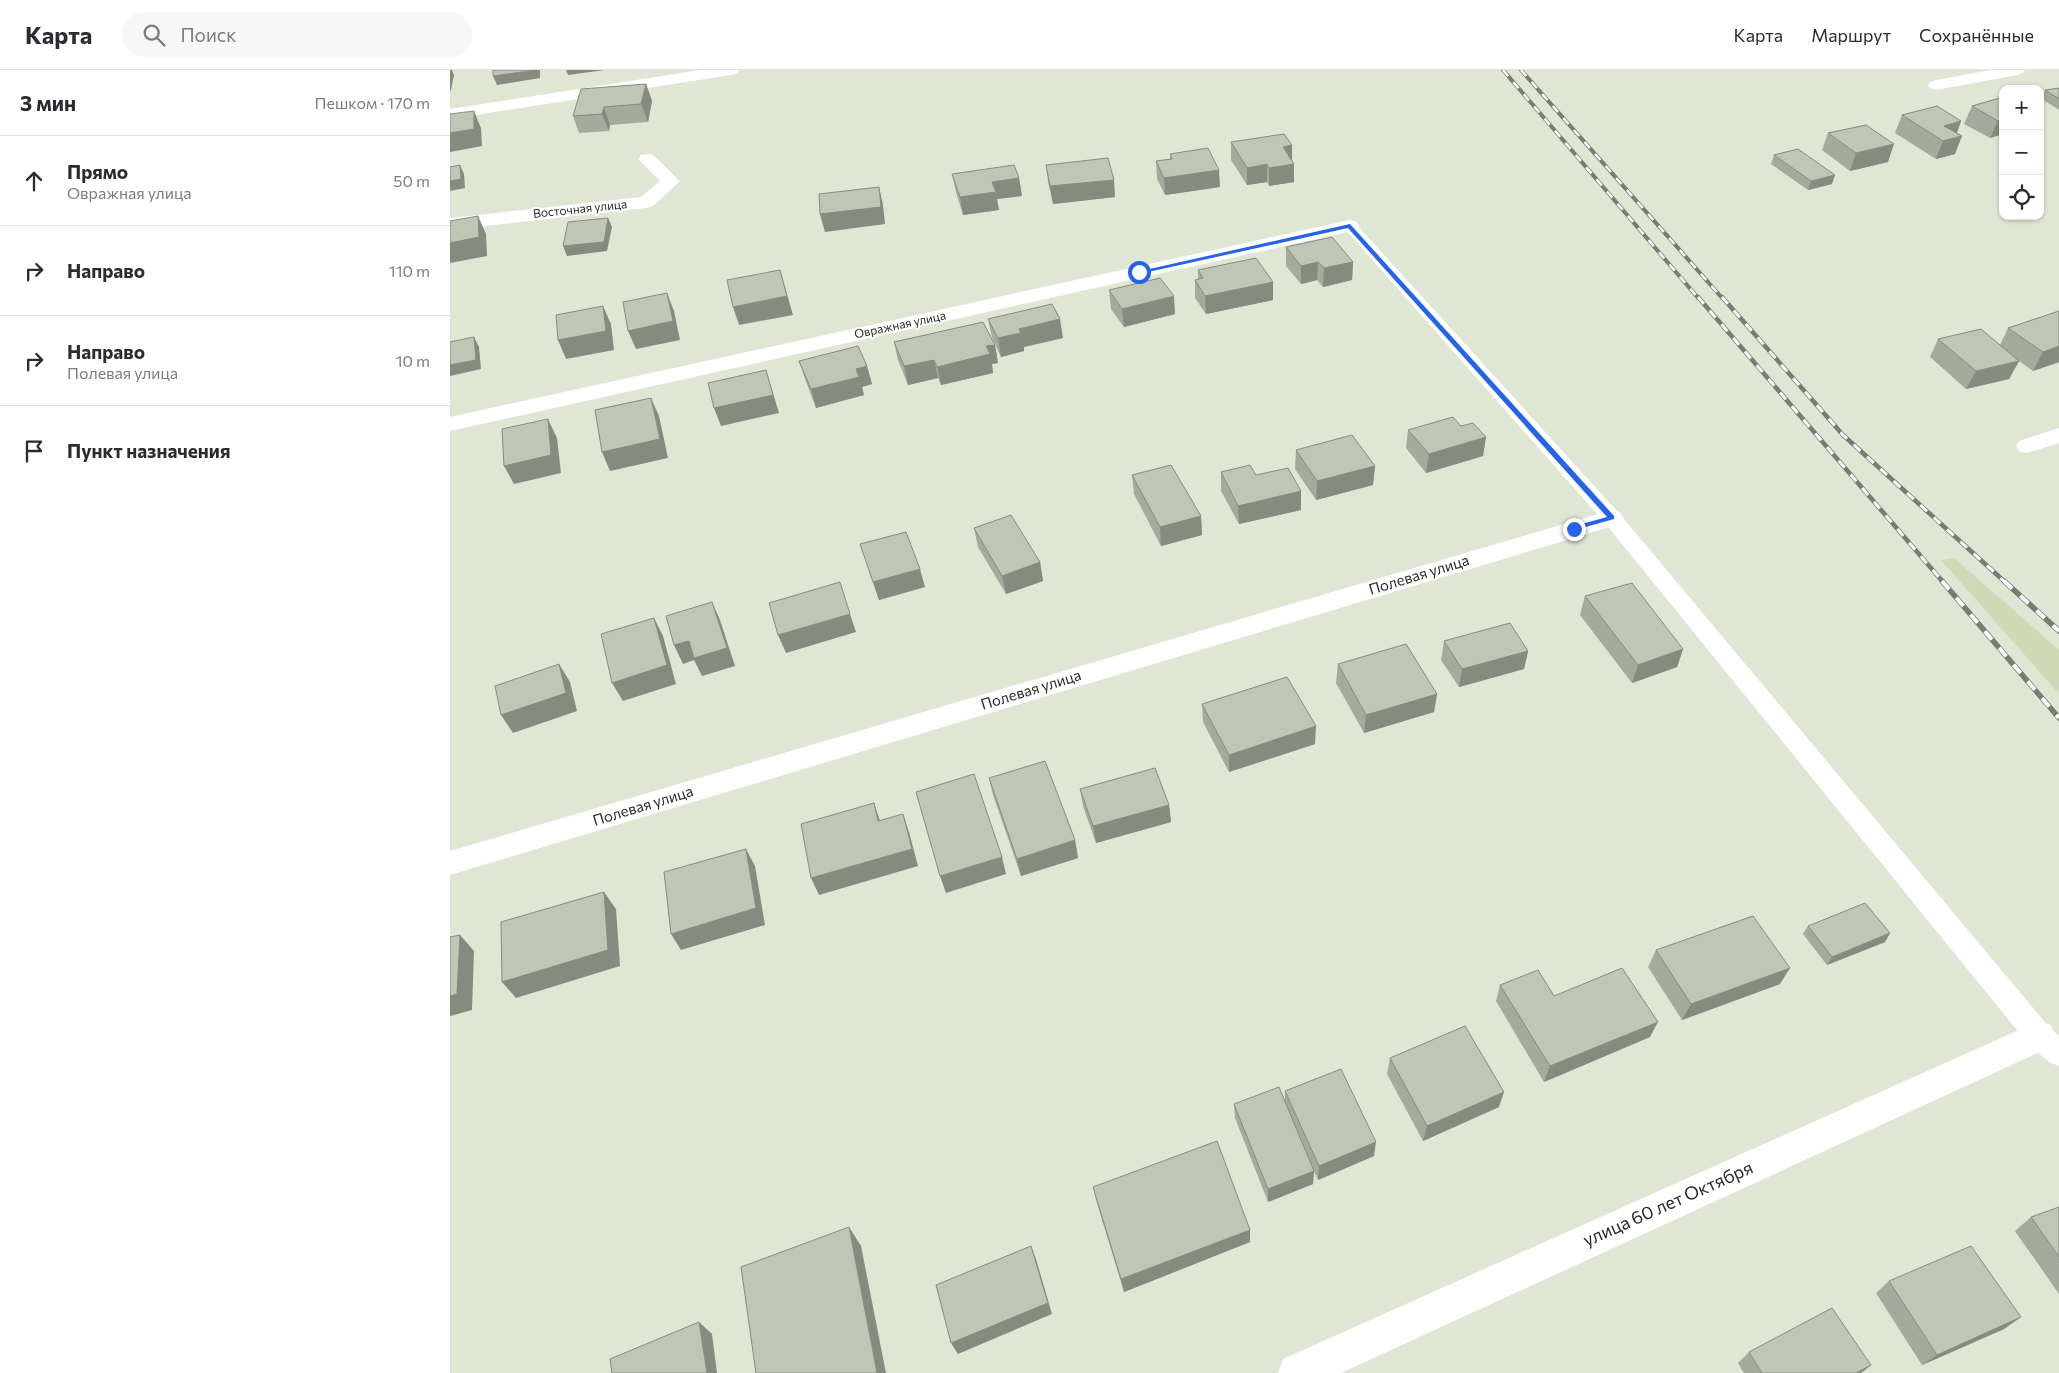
<!DOCTYPE html>
<html lang="ru">
<head>
<meta charset="utf-8">
<style>
  body { margin:0; font-family:Commissioner,sans-serif; background:#f7f7f7; color:#2b2b33 }
  .controls { position:absolute; right:15px; top:15px; display:grid; overflow:hidden; border-radius:10px; box-shadow:0 1px 4px #0004 }
  .controls button { width:45px; height:45px; display:grid; place-items:center; padding:0; border:0; border-bottom:1px solid #e1e1e2; background:#fff; color:#2b2b33; font:25px sans-serif }
  .stop { position:absolute; width:15px; height:15px; margin:-11px; border:4px solid #2563eb; border-radius:50%; background:#fff }
  .stop.end { background:#2563eb; border-color:#fff; box-shadow:0 1px 5px #0008 }
  .list { margin:0; padding:0; list-style:none }
  h2 { display:flex; justify-content:space-between; align-items:center; height:65px; margin:0; padding:0 20px; font-size:21px }
  h2 small { font-size:16px; font-weight:400; color:#7c7c81 }
  .list li { display:grid; grid-template-columns:32px 1fr auto; gap:15px; align-items:center; box-sizing:border-box; height:90px; padding:0 20px; border-top:1px solid #e1e1e2 }
  .list b { display:block; font-size:19px; white-space:nowrap }
  .list p { margin:0; font-size:16px; white-space:nowrap; color:#7c7c81 }
  .list em { font-size:16px; font-style:normal; color:#7c7c81 }
  .icon { flex:none; width:28px; height:28px; fill:none; stroke:currentColor; stroke-width:2; stroke-linecap:round; stroke-linejoin:round }
  .map { position:relative; flex:none; width:1609px; height:1303px; overflow:hidden }
  header { display:flex; align-items:center; gap:30px; box-sizing:border-box; height:70px; padding:0 25px; background:#fff; border-bottom:1px solid #e1e1e2 }
  header strong { font-size:24px }
  nav { display:flex; gap:28px; margin-inline-start:auto; font-size:18px }
  .search { width:350px; height:45px; background:#f7f7f7; display:flex; align-items:center; gap:12px; box-sizing:border-box; padding:0 18px; border-radius:28px; color:#7c7c81; font-size:19px }
  main { display:flex }
  aside { flex:1; background:#fff }
  .map>svg:first-child { display:block }
  .green { fill:#ccdab6 }
  .lines { fill:none; stroke-linecap:round; stroke-linejoin:round }
  .lane { fill:#fff; fill-rule:evenodd }
  .street { fill:#fff; fill-rule:evenodd }
  .rail-far2-casing { stroke:#787c71; stroke-width:4 }
  .rail-far1-casing { stroke:#787c71; stroke-width:4.5 }
  .rail-casing { stroke:#787c71; stroke-width:5.5 }
  .rail-far2 { stroke:#fff; stroke-width:2.5; stroke-dasharray:8; stroke-linecap:butt }
  .rail-far1 { stroke:#fff; stroke-width:3; stroke-dasharray:9; stroke-linecap:butt }
  .rail { stroke:#fff; stroke-width:4; stroke-dasharray:11; stroke-linecap:butt }
  .wall { fill:#a4aa9c }
  .shaded-wall { fill:#868b7f }
  .building { fill:#bfc6b5; stroke:#868b7f }
  .route { fill:#2563eb }
  .labels { text-anchor:middle; stroke-width:4; stroke-linejoin:round; paint-order:stroke }
  .far-street-label { font-size:12px; fill:#292b25; stroke:#fff }
  .street-label { font-size:15px; fill:#292b25; stroke:#fff }
  .near-street-label { font-size:18px; fill:#292b25; stroke:#fff }
</style>
</head>
<body>
<header>
<strong>Карта</strong>
<div class="search"><svg class="icon" aria-label="search" viewBox="0 0 24 24"><circle cx="10" cy="10" r="6"/><path d="M15 15l6 6"/></svg>Поиск</div>
<nav><a>Карта</a><a>Маршрут</a><a>Сохранённые</a></nav>
</header>
<main>
<aside>
<h2>3 мин<small>Пешком · 170 m</small></h2>
<ul class="list">
<li><svg class="icon" aria-label="ahead" viewBox="0 0 24 24"><path d="M12 20V5M6 11l6-6 6 6"/></svg><div><b>Прямо</b><p>Овражная улица</p></div><em>50 m</em></li>
<li><svg class="icon" aria-label="right" viewBox="0 0 24 24"><path d="M7 20v-9h11M14 6l5 5-5 5"/></svg><div><b>Направо</b></div><em>110 m</em></li>
<li><svg class="icon" aria-label="right" viewBox="0 0 24 24"><path d="M7 20v-9h11M14 6l5 5-5 5"/></svg><div><b>Направо</b><p>Полевая улица</p></div><em>10 m</em></li>
<li><svg class="icon" aria-label="arrive" viewBox="0 0 24 24"><path d="M6 21V4h12l-3 4 3 4H6"/></svg><div><b>Пункт назначения</b></div></li>
</ul>
</aside>
<div class="map">
<svg width="1609" height="1303" viewBox="0 0 1609 1303">
  <rect width="100%" height="100%" fill="#dfe6d4"/>
  <path class="green" d="M1504 488 1609 580V624L1491 490Z"/>
  <g class="lines">
    <path class="lane" d="M900 151 905 153 1169 443 1599 957 1609 966V996L1599 992 1579 975 1155 453 895 159 892 156 895 153Z"/>
    <path class="street" d="M250 0H289L287 3 281 5 0 49V39Z
      M1541 0H1575L1573 3 1567 5 1486 20 1480 18 1478 15 1480 12 1486 10Z
      M197 84 203 85 230 111 203 136 196 138 0 160V148L191 127 210 111 188 89 191 85Z
      M900 150 907 152 909 156 907 160 0 361V347Z
      M1609 358V373L1577 383 1569 381 1566 376 1569 371Z
      M1162 440 1170 442 1174 448 1170 454 0 805V781Z
      M1589 951 1601 955 1605 966 1601 977 891 1303H828L833 1289Z"/>
    <g class="rail-far2-casing">
      <path id="rail-far2" d="M1053 0 1249 229
        M1071 0 1273 229"/>
    </g>
    <g class="rail-far1-casing">
      <path id="rail-far1" d="M1248 227 1493 512
        M1272 227 1393 365 1555 512"/>
    </g>
    <g class="rail-casing">
      <path id="rail" d="M1492 511 1609 648
        M1554 511 1609 561"/>
    </g>
    <use href="#rail-far2" class="rail-far2"/>
    <use href="#rail-far1" class="rail-far1"/>
    <use href="#rail" class="rail"/>
  </g>
  <path class="wall" d="M196 14 202 31 198 52 160 55 159 61 129 63 123 46Z
    M1609 18V40L1592 29 1595 20Z
    M1553 27V64L1540 68 1514 54 1522 36Z
    M1452 45 1511 51 1507 63 1505 84 1486 89 1445 63Z
    M1378 63 1438 92 1400 101 1372 80Z
    M781 72 842 90 844 94V112L819 116 817 112 797 115 781 90Z
    M720 84 770 117 715 125 707 109 706 91 720 89Z
    M1324 85 1382 114 1358 120 1321 94Z
    M596 95 665 127 603 134 598 112Z
    M502 104 569 108 572 126 547 129 549 140 513 145 506 122Z
    M836 177 903 192 902 210 873 217 867 210 851 214 836 196Z
    M748 200 823 212V230L756 244 745 228V210L748 209Z
    M659 220 725 244 674 257 661 239Z
    M538 249 613 268 574 277V281L551 287 542 267Z
    M1558 258 1609 292 1583 301 1569 291 1559 309 1516 319 1480 287 1488 269 1550 275Z
    M444 272 545 275 548 293 542 294 543 303 491 315 488 308 458 315 448 290Z
    M349 291 417 296 422 314 412 317 414 325 366 338 355 309Z
    M1011 356 1036 367 1033 386 976 403 956 378 958 360Z
    M846 380 925 396 923 415 866 430 845 399Z
    M771 402 851 440 789 454 771 421Z
    M682 405 751 446 752 465 711 476 684 424Z
    M524 458 590 492 593 511 556 524 528 477Z
    M410 474 475 517 429 530Z
    M1135 526 1233 579 1227 597 1182 613 1130 545Z
    M994 571 1078 581 1074 599 1009 617 991 590Z
    M888 594 987 624 984 642 914 663 886 613Z
    M752 634 865 674 779 702 753 652Z
    M539 708 625 770 628 788 571 806 543 725Z
    M630 719 719 735 721 752 646 773 633 736Z
    M1358 856 1440 863 1435 872 1377 895 1353 864Z
    M1206 880 1330 914 1232 950 1198 897Z
    M1050 915 1104 926 1200 967 1094 1012 1046 931Z
    M940 988 1049 1037 973 1071 937 1004Z
    M835 1021 924 1086 868 1110 864 1101 863 1114 818 1132 785 1048 784 1034 835 1031Z
    M643 1117 800 1172 674 1222 646 1130Z
    M1609 1137V1224L1565 1161 1581 1147Z
    M1439 1211 1571 1247 1554 1259 1472 1295 1426 1223Z
    M1299 1282 1421 1295 1411 1303H1294L1288 1293Z"/>
  <path class="shaded-wall" d="M0 0H2L4 5 1 20 0 21Z
    M86 0H90V8L47 15 43 6Z
    M116 0H155L118 5Z
    M196 14 202 31 198 52 191 34Z
    M154 37 160 55 159 61 152 44Z
    M24 41 31 58 32 76 0 82V63Z
    M1553 49V64L1540 68 1548 51Z
    M1511 51 1505 68 1512 66 1505 84 1486 89 1493 71 1494 56Z
    M1444 74 1438 92 1400 101 1406 83Z
    M842 75V93L833 77Z
    M817 94V112L797 115V98Z
    M844 94V112L819 116V98Z
    M10 95 14 104 15 118 0 121V111Z
    M769 100 770 117 715 125 714 108Z
    M1385 105 1382 114 1358 120 1361 111Z
    M569 108 572 126 547 129 549 140 513 145 510 127 542 112Z
    M664 110 665 127 603 134 600 116Z
    M429 117 433 135 435 154 375 162 370 144Z
    M28 146 36 164 37 186 0 193V173Z
    M158 148 162 157 157 181 117 186 113 176Z
    M868 192 867 210 851 214V196Z
    M903 192 902 210 873 217 874 198Z
    M330 200 343 245 289 255 283 237Z
    M823 212V230L756 244 755 226Z
    M217 223 224 241 230 270 186 279 178 261Z
    M724 226 725 244 674 257 672 239Z
    M153 236 161 254 164 280 116 289 108 270Z
    M610 249 613 268 574 277V281L551 287 548 268 569 259Z
    M24 267 29 277 31 299 0 306V295Z
    M545 275 548 293 542 294 543 303 491 315 487 297 536 276Z
    M1609 276V292L1583 301 1593 282Z
    M484 290 488 308 458 315 454 296Z
    M1569 291 1559 309 1516 319 1526 301Z
    M417 296 422 314 412 317 414 325 366 338 361 319 406 299Z
    M316 300 329 343 271 356 264 338Z
    M201 328 209 346 218 388 160 401 152 382Z
    M98 349 107 368 111 403 64 414 54 396Z
    M1036 367 1033 386 976 403 979 384Z
    M925 396 923 415 866 430 867 411Z
    M851 421V440L789 454 788 436Z
    M751 446 752 465 711 476 710 457Z
    M590 492 593 511 556 524 552 506Z
    M470 499 475 517 429 530 423 512Z
    M262 532 270 550 285 596 252 606 244 590 233 594 224 575Z
    M400 544 406 562 336 583 328 565Z
    M204 548 213 566 226 614 173 631 162 613Z
    M1233 579 1227 597 1182 613 1188 595Z
    M1078 581 1074 599 1009 617 1012 599Z
    M109 594 120 612 127 641 63 663 51 645Z
    M987 624 984 642 914 663 916 645Z
    M866 656 865 674 779 702V685Z
    M424 733 430 751H428Z
    M719 735 721 752 646 773 643 756Z
    M453 744 459 762 468 796 369 825 361 808Z
    M625 770 628 788 571 806 567 789Z
    M296 779 305 796 315 855 231 880 221 864Z
    M552 787 556 804 496 823 490 806Z
    M154 822 166 839 170 896 66 928 52 912Z
    M1440 863 1435 872 1377 895 1382 887Z
    M10 865 24 881 22 940 0 946V926Z
    M1340 898 1330 914 1232 950 1241 934Z
    M1208 952 1200 967 1094 1012 1100 996Z
    M1054 1022 1049 1037 973 1071 977 1056Z
    M926 1072 924 1086 868 1110 869 1096Z
    M864 1101 863 1114 818 1132V1119Z
    M399 1157 411 1176 436 1303H427Z
    M800 1160V1172L674 1222 671 1209Z
    M581 1176 586 1189 602 1244 508 1284 501 1273Z
    M1571 1247 1554 1259 1472 1295 1487 1285Z
    M249 1252 262 1264 267 1303H257Z
    M1421 1295 1411 1303H1406Z"/>
  <path class="building" d="M43 0H86L43 6Z
    M196 14 191 34 154 37 152 44 123 46 131 19Z
    M1609 18V29L1595 20Z
    M1553 27V49L1548 51 1522 36Z
    M1487 36 1511 51 1494 56 1512 66 1493 71 1452 45Z
    M24 41V59L0 63V44Z
    M1416 55 1444 74 1406 83 1378 63Z
    M834 64 842 75 833 77 844 94 819 98 817 94 797 98 781 72Z
    M758 78 769 100 714 108 706 91 722 89 720 84Z
    M1348 79 1385 105 1361 111 1324 85Z
    M658 88 664 110 600 116 596 95Z
    M10 95 11 109 0 111V97Z
    M564 95 569 108 542 112 546 122 510 127 502 104Z
    M429 117 431 137 370 144 369 124Z
    M28 146 29 167 0 173V151Z
    M158 148 154 172 113 176 118 152Z
    M882 167 903 192 874 198 868 192 851 196 836 177Z
    M806 188 823 212 755 226 745 210 753 208 748 200Z
    M330 200 337 226 283 237 277 210Z
    M710 208 724 226 672 239 659 220Z
    M217 223 223 251 178 261 173 232Z
    M602 234 610 249 569 259 571 263 548 268 538 249Z
    M153 236 156 261 108 270 106 245Z
    M1609 241V276L1593 282 1558 258Z
    M533 252 545 275 536 276 540 284 487 297 484 290 454 296 444 272Z
    M1531 259 1569 291 1526 301 1488 269Z
    M24 267 26 290 0 295V272Z
    M408 276 417 296 406 299 409 307 361 319 349 291Z
    M316 300 323 325 264 338 258 313Z
    M201 328 210 369 152 382 145 340Z
    M1003 347 1011 356 1023 353 1036 367 979 384 958 360Z
    M98 349 101 385 54 396 52 359Z
    M902 365 925 396 867 411 846 380Z
    M721 395 751 446 710 457 682 405Z
    M800 395 806 405 838 398 851 421 788 436 771 402Z
    M561 445 590 492 552 506 524 458Z
    M456 462 470 499 423 512 410 474Z
    M390 512 400 544 328 565 319 533Z
    M1182 513 1233 579 1188 595 1135 526Z
    M262 532 277 578 244 588 239 571 224 575 216 546Z
    M204 548 217 595 162 613 151 564Z
    M1060 553 1078 581 1012 599 994 571Z
    M956 574 987 624 916 645 888 594Z
    M109 594 116 623 51 645 45 616Z
    M837 607 866 656 779 685 752 634Z
    M595 691 625 770 567 789 539 708Z
    M705 698 719 735 643 756 630 719Z
    M524 704 552 787 490 806 466 722Z
    M424 733 428 751 453 744 462 779 361 808 351 754Z
    M296 779 306 838 221 864 214 802Z
    M154 822 158 880 52 912 51 852Z
    M1415 833 1440 863 1382 887 1358 856Z
    M1303 846 1340 898 1241 934 1206 880Z
    M10 865 7 924 0 926V867Z
    M1172 898 1208 952 1100 996 1050 915 1088 900 1104 926Z
    M1015 956 1054 1022 977 1056 940 988Z
    M891 999 926 1072 869 1096 835 1021Z
    M829 1017 864 1101 818 1119 784 1034Z
    M767 1071 800 1160 671 1209 643 1117Z
    M1609 1137V1187L1581 1147Z
    M399 1157 427 1303H306L291 1197Z
    M581 1176 598 1233 501 1273 486 1215Z
    M1521 1176 1571 1247 1487 1285 1439 1211Z
    M1382 1238 1421 1295 1406 1303H1312L1299 1282Z
    M249 1252 257 1303H162L160 1289Z"/>
  <path class="route" d="M900 154 1164 446V449L1121 461V457L1157 447 898 158 689 204 686 202Z"/>
  <g class="labels">
    <g class="far-street-label">
      <text transform="translate(130 139) rotate(-6)" y="4">Восточная улица</text>
      <text transform="translate(450 255) rotate(-12)" y="4">Овражная улица</text>
    </g>
    <g class="street-label">
      <text transform="translate(969 505) rotate(-17)" y="5">Полевая улица</text>
      <text transform="translate(581 620) rotate(-17)" y="5">Полевая улица</text>
      <text transform="translate(193 736) rotate(-17)" y="5">Полевая улица</text>
    </g>
    <g class="near-street-label">
      <text transform="translate(1218 1134) rotate(-24)" y="6">улица 60 лет Октября</text>
    </g>
  </g>
</svg>
<div class="controls">
<button>+</button>
<button>−</button>
<button><svg class="icon" aria-label="locate" viewBox="0 0 24 24"><circle cx="12" cy="12" r="6"/><path d="M12 2v4M12 18v4M2 12h4M18 12h4"/></svg></button>
</div>
<div class="stop" style="left:689px;top:202px"></div>
<div class="stop end" style="left:1124px;top:459px"></div>
</div>
</main>
</body>
</html>
